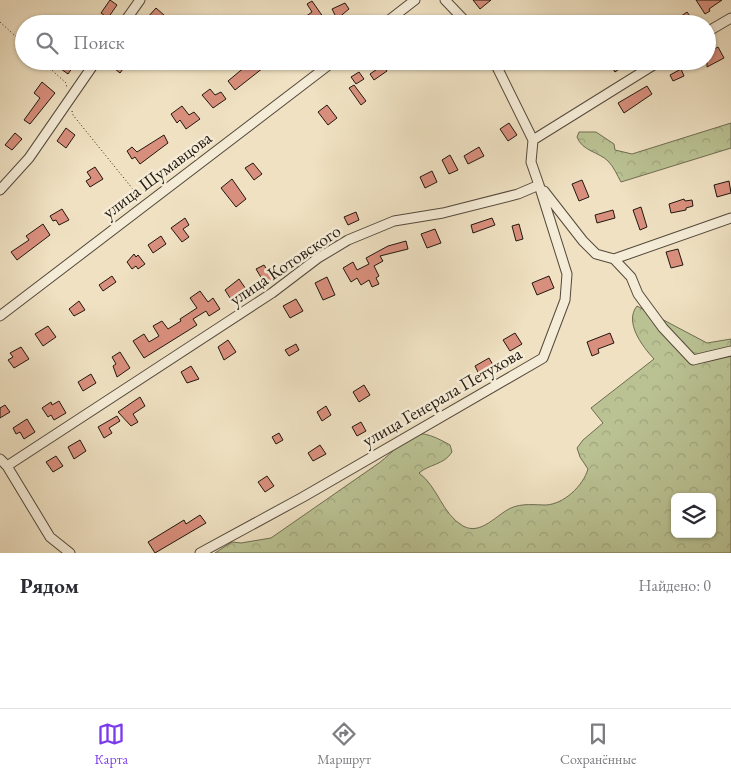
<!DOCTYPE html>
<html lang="ru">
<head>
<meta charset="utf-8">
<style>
  body { margin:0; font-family:"EB Garamond",serif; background:#f7f7f7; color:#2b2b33 }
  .controls { position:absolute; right:15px; bottom:15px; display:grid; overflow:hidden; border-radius:8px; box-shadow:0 1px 4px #0004 }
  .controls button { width:45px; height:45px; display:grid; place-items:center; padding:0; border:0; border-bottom:1px solid #e1e1e2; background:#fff; color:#2b2b33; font:25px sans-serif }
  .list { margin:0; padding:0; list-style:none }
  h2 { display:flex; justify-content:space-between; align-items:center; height:65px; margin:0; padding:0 20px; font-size:21px }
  h2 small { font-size:16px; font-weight:400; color:#7c7c81 }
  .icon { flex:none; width:28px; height:28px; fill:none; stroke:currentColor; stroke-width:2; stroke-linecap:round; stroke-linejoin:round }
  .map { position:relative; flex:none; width:731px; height:553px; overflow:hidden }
  .search { position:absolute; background:#fff; box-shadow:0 1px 4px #0004; left:15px; right:15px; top:15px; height:55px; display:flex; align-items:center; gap:12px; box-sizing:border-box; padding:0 18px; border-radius:28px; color:#7c7c81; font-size:19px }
  .sheet { height:155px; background:#fff }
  nav { display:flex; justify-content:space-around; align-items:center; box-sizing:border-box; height:70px; border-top:1px solid #e1e1e2; background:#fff; font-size:14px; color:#7c7c81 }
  nav a { display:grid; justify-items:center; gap:2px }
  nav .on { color:#7c3aed }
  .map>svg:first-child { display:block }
  .forest { fill:url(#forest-crowns); stroke:#6e6c51; fill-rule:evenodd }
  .building { fill:#d98f7d; stroke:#21170f }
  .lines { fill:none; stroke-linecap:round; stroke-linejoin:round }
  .street-casing { stroke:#544a3c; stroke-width:11 }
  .path { stroke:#21170f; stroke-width:1; stroke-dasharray:1 2.5; stroke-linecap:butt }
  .street { stroke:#f5ecd7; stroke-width:9 }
  .labels { text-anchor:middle; stroke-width:5; stroke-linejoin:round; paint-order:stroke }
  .street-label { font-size:18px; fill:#21170f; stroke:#f5ecd7 }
</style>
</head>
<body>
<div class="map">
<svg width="731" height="553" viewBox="0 0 731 553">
  <defs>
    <pattern id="forest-crowns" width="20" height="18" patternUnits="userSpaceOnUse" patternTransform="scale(1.25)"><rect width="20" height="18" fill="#bac293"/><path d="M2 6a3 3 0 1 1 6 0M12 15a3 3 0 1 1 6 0" fill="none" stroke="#a0a67e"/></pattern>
  </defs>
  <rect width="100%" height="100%" fill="#efe1c2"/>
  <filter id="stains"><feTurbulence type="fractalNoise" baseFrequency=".004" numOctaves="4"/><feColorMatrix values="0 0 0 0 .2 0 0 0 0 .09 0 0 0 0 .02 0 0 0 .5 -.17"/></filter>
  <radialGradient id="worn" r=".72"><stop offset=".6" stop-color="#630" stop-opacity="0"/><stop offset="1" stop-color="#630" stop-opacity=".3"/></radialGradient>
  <path class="forest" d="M731 123V148L621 182C617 175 614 167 608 161 599 152 582 151 577 137L579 132H596L614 144 615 150 632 154Z
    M637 306 707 343 731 339V553H215L232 542 241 543 271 538 379 463C410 439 408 421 450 445L452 452C444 465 429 464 419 473 438 487 442 514 463 526 481 536 497 514 511 508 522 503 535 505 546 505 564 504 583 486 588 469L580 457 577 448 583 440 603 423 591 408 654 359C642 346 624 322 637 306ZM675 497H712V534H675Z"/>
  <path class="building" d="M110 0 117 5 108 18 101 13Z
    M473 0H491L480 9Z
    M696 0H722L709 9 710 11 705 14Z
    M312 1 328 24H317L315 21 310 24 305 17 312 12 307 4Z
    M345 3 349 9 337 19 332 9Z
    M156 8 164 15 157 24 147 18Z
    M687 12 692 19 686 24H670Z
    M718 47 724 58 707 67V53Z
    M67 61H77L68 74 61 69Z
    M113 61H121L126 65 120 73 110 65Z
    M252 61H266L261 65 263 68 235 90 228 81Z
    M614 61H630L615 72 610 64Z
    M383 65 387 71 374 80 370 74Z
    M681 69 684 76 673 81 670 75Z
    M359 72 364 79 356 84 351 77Z
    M42 82 55 93 30 124 24 120 40 98 34 93Z
    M354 85 366 101 361 105 349 88Z
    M647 86 652 94 624 113 618 103Z
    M210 89 215 95 221 92 226 99 213 108 202 95Z
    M327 105 337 118 328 125 318 112Z
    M182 106 189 115 194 112 200 119 186 129 180 120 177 123 171 114Z
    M509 123 517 135 508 141 500 129Z
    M66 128 75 135 66 148 57 141Z
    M15 133 22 139 12 150 5 145Z
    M164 135 168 143 140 164 135 157 132 159 127 151 132 147 137 152Z
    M479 147 484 156 468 164 464 156Z
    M450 155 458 170 449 174 442 160Z
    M253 163 262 174 254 180 245 168Z
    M95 167 103 179 90 187 86 181 91 178 87 172Z
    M432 171 437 182 425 188 420 177Z
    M232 179 246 199 236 207 221 188Z
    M582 180 589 197 579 201 572 184Z
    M729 181 731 193 717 197 714 185Z
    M684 199 685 201 692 200 693 206 686 208V210L671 213 669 204Z
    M641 207 647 227 640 230 633 210Z
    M62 209 69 220 59 225 56 220 53 221 50 216Z
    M613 210 615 218 597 223 595 215Z
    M356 212 359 220 348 225 344 217Z
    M185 218 189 225 183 229 189 237 182 242 171 228Z
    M492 218 495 225 473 233 471 225Z
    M43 224 50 235 17 260 11 252 29 240 26 236Z
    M519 224 523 239 516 241 512 226Z
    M435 229 441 243 427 248 421 234Z
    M161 236 166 244 153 253 148 245Z
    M406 241 408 249 380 256 383 261 374 266 379 276 376 278 379 284 372 287 369 280 361 285 357 278 351 282 343 268 353 262 357 270 369 264 366 258 388 246Z
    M678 249 683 265 671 268 666 252Z
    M134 254 136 257 138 255 145 264 138 269 136 266 132 269 127 262Z
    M264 265 273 279 265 284 256 269Z
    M112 276 116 282 103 291 99 285Z
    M549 276 554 288 537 295 532 283Z
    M327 277 335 295 323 300 315 283Z
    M239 279 248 292 232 301 225 290Z
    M200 291 208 302 213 298 220 309 209 316 206 311 193 319 197 325 144 358 133 341 144 334 149 342 159 336 153 326 162 321 168 329 181 321 180 319 197 308 190 298Z
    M296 299 303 311 290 318 283 306Z
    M79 301 85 310 74 316 69 309Z
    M48 326 56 337 43 346 35 334Z
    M515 333 522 344 510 351 503 340Z
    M610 333 614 343 598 349 599 353 592 356 587 342Z
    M228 340 236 352 224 360 218 347Z
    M296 344 299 350 289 356 285 350Z
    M21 347 29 359 14 368 8 360 13 357 10 353Z
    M120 352 130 368 117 377 113 366 116 364 112 357Z
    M489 358 493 365 479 374 475 366Z
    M191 366 199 379 187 383 181 372Z
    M91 374 96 383 83 391 78 382Z
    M364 385 370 395 359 402 353 392Z
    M140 397 145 406 133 414 138 422 131 426 118 412Z
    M59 401 66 413 54 420 51 415 48 417 42 408 51 402 52 405Z
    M5 405 10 412 0 418V408Z
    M326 406 331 415 322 421 317 412Z
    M117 416 120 421 109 428 112 433 104 438 98 427Z
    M27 419 35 432 24 439 20 432 16 434 13 428Z
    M361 422 366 431 357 436 352 427Z
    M279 433 283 440 276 444 272 437Z
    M80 440 86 451 74 459 68 447Z
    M320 445 326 454 313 461 308 453Z
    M56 456 63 466 53 472 46 462Z
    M267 476 274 486 265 492 258 482Z
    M200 515 206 523 155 553 148 542 184 520 186 524Z"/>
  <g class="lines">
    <g class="street-casing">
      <path id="street" d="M445 0 468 24
        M123 24 140 0
        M384 24 415 0
        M707 32 731 18
        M494 61 533 140
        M0 190 29 158 96 61
        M544 191 583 241 596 254 614 259 731 218
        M614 259 631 277 638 294 663 328 693 360 731 351
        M0 316 334 61
        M0 459 7 466 50 537 70 553
        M7 466 272 293 318 258 348 240 394 221 443 213 518 194 539 185 531 162 533 140 660 61
        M200 553 303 497 543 358 565 300 567 274 539 185"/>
    </g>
    <path class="path" d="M0 22 24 44
      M42 61 66 83 67 88
      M72 111 73 115 140 198"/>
    <use href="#street" class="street"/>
  </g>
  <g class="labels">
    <g class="street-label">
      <text transform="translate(157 175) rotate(-37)" y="6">улица Шумавцова</text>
      <text transform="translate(285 265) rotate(-34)" y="6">улица Котовского</text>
      <text transform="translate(442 397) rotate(-30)" y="6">улица Генерала Петухова</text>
    </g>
  </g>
  <rect width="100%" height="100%" filter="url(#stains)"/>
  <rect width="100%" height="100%" fill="url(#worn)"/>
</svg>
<div class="controls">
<button><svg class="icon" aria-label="layers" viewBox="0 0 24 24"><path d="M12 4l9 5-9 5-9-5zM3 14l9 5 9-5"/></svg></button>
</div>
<div class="search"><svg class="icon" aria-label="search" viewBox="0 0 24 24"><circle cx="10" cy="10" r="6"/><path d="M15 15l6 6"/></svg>Поиск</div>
</div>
<section class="sheet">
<h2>Рядом<small>Найдено: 0</small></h2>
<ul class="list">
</ul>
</section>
<nav>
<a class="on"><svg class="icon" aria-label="map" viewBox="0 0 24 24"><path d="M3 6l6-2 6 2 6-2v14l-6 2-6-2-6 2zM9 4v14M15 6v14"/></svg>Карта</a>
<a><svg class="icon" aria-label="directions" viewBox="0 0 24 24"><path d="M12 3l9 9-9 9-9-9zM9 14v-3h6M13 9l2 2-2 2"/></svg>Маршрут</a>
<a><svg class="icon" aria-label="saved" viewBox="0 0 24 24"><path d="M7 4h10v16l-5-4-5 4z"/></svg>Сохранённые</a>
</nav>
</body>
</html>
